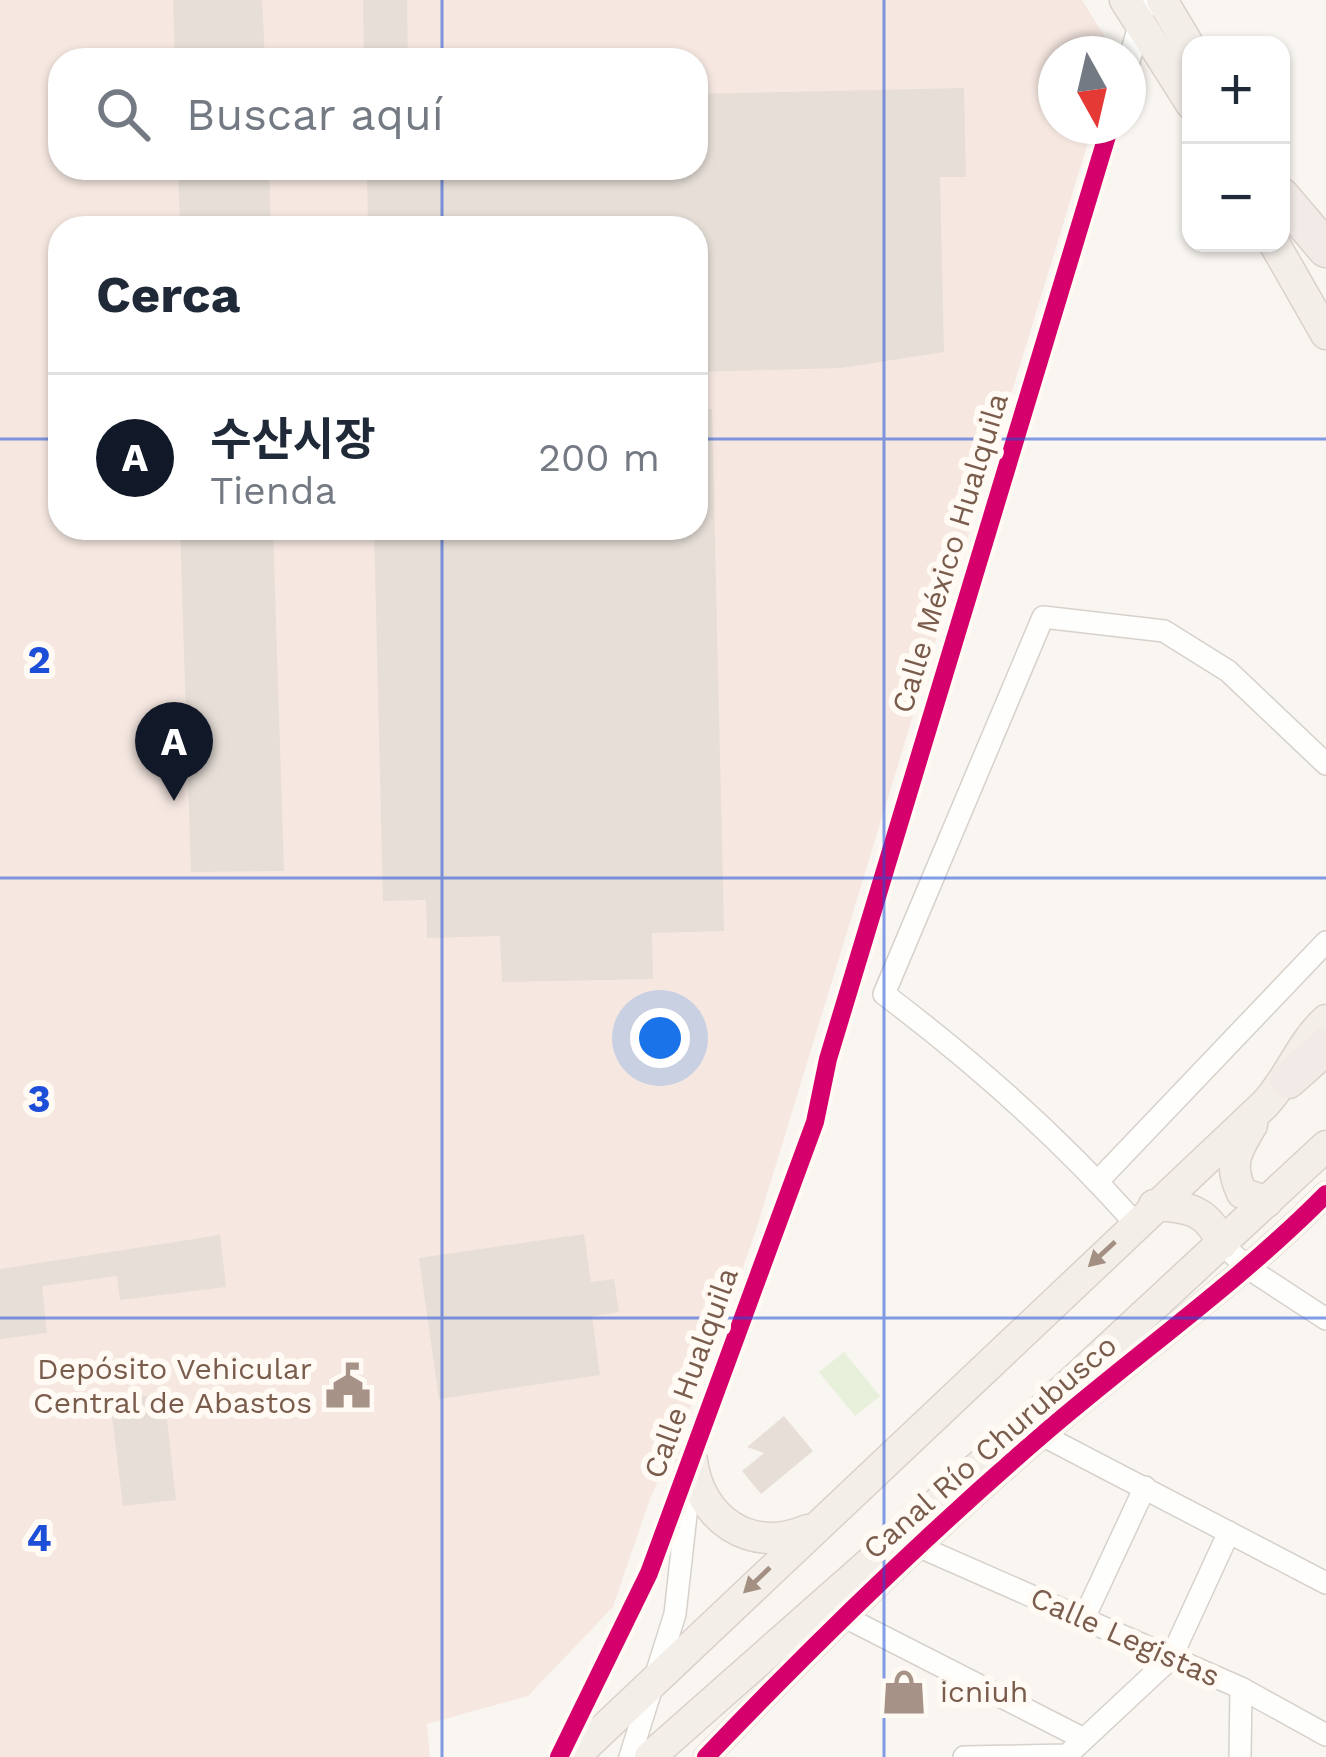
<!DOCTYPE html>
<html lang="es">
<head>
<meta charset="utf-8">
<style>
  body { margin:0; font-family:"Work Sans","Noto Sans KR",sans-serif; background:#f2f2f3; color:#1f2937 }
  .controls { position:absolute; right:36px; top:36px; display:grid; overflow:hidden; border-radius:24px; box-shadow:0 3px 9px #0004 }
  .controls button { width:108px; height:108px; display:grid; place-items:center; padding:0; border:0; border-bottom:3px solid #e0e1e3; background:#fff; color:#1f2937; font:60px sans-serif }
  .compass { position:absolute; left:1038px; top:36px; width:108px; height:108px; border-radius:50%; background:#fff; box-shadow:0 3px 9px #0004; rotate:172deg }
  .you { position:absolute; left:660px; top:1038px; width:42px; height:42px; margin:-30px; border:9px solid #fff; border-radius:50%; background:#1a73e8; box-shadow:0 0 0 18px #1a73e833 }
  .badge { display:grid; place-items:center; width:78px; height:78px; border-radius:50%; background:#111827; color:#fff; font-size:39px; font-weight:700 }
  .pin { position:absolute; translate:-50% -99px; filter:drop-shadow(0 3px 6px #0008) }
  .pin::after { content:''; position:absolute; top:63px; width:42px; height:36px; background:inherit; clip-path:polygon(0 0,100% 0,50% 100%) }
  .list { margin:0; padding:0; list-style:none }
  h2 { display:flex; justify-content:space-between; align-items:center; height:156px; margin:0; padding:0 48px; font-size:51px }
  h2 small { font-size:39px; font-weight:400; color:#747a83 }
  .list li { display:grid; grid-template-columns:78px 1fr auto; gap:36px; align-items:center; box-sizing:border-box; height:168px; padding:0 48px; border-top:3px solid #e0e1e3 }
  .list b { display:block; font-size:45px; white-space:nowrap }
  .list p { margin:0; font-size:39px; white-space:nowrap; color:#747a83 }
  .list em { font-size:39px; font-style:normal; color:#747a83 }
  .icon { flex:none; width:66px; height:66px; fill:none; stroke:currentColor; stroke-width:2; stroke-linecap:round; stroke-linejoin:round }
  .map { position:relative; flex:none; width:1326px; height:1757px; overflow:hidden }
  .search { position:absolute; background:#fff; box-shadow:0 3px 9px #0004; left:48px; top:48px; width:660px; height:132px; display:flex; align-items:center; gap:30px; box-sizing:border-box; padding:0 42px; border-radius:36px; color:#747a83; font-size:45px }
  .panel { position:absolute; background:#fff; box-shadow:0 3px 9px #0004; left:48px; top:216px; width:660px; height:324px; border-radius:36px }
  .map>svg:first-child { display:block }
  .commercial { fill:#f6e8e1; fill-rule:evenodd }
  .green { fill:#e7f0db }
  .building { fill:#e6ded7 }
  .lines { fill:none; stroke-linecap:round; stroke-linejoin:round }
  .minor-casing { stroke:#d7d1cb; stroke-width:24 }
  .tertiary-casing { stroke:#d7d1cb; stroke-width:27 }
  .primary-casing { stroke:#dad1cc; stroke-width:33 }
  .motorway-casing { stroke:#dad1cc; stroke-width:39 }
  .minor { stroke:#fefefd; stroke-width:21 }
  .tertiary { stroke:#fefefd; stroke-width:24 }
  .primary { stroke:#f3eee8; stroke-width:30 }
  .motorway { stroke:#f2eae7; stroke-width:36 }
  .cycleway-casing { stroke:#fffaf3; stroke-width:26 }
  .cycleway { stroke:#d6006c; stroke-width:18 }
  .oneway { fill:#a48f83 }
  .grid { fill:none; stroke:#1d4ed8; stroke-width:3; stroke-opacity:0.55 }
  .labels { text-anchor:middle; stroke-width:12; stroke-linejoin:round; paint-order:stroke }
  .street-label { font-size:30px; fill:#7a5c4d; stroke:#fffaf3 }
  .poi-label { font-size:30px; fill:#7a5c4d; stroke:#fffaf3; text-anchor:end }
  .grid-label { font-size:39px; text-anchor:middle; font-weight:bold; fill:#1d4ed8; stroke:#fffaf3; stroke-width:12; stroke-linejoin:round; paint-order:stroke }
</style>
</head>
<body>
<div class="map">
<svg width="1326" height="1757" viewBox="0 0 1326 1757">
  <rect width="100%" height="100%" fill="#f9f5f0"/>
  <path class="commercial" d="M0 0H1082L1115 53 1056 54V126H1093L757 1227 707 1371 650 1499 613 1607 528 1696 427 1724 430 1757H0ZM60 60H696V168H60ZM60 228H696V528H60Z"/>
  <path class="green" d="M844 1352 880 1396 855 1416 819 1372Z"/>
  <path class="building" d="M173 0H262L265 60H175Z
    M363 0H407L408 60H364Z
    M964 88 966 177H940L944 352 841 368 696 372V228H368L367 168H696V94Z
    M178 168H269L271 228H180Z
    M696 409H712L724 931 652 933 653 979 502 982 500 936 427 938 426 900 383 901 374 528H696Z
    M180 528H273L284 871 191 872Z
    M584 1234 591 1282 614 1279 619 1312 592 1316 600 1375 439 1399 419 1258Z
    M220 1235 226 1287 120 1300 117 1276 42 1286 47 1333 0 1339V1269Z
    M164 1394 176 1500 123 1506 110 1400Z
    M784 1416 813 1451 761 1494 742 1471 764 1453 747 1447Z"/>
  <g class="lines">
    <g class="minor-casing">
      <path id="minor" d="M1128 65 1146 0
        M884 994 1043 617 1164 631 1228 671 1326 764
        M884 994C974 1062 1060 1138 1135 1223
        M1099 1180 1326 942
        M1222 1244 1248 1268 1326 1319
        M1042 1435 1326 1583
        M920 1547 1241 1688 1326 1735
        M843 1616 1082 1738
        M1084 1618 1145 1487
        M559 1757 649 1573 815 1122 828 1059 1110 126
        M630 1757 675 1614 690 1479
        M964 1757 1066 1755
        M1065 1757 1171 1658 1229 1532
        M1240 1757 1241 1688"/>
    </g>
    <g class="tertiary-casing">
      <path id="tertiary" d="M706 1757C813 1645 924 1537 1041 1436 1136 1354 1238 1283 1326 1194"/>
    </g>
    <g class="primary-casing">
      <path id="primary" d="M1125 0 1191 104
        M1162 0 1191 49
        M1274 243 1326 334
        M1252 1125C1236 1151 1228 1165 1242 1193L1267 1202
        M1154 1205C1189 1207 1208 1210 1222 1244
        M692 1460C699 1518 750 1555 807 1530
        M574 1757 1264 1105C1289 1079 1300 1044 1326 1020
        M650 1757 1019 1431 1326 1146"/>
    </g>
    <g class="motorway-casing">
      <path id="motorway" d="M1281 196 1326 249
        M1288 1080 1326 1046"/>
    </g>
    <use href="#minor" class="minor"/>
    <use href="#tertiary" class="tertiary"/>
    <use href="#primary" class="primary"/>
    <use href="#motorway" class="motorway"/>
    <g class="cycleway-casing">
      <path id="cycleway" d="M559 1757 649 1573 815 1122 828 1059 1110 126
        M706 1757C813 1645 924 1537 1041 1436 1136 1354 1238 1283 1326 1194"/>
    </g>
    <use href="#cycleway" class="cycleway"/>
  </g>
  <defs><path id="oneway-solid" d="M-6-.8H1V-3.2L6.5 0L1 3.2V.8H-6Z" transform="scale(3)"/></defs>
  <g class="oneway">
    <use href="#oneway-solid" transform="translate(1102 1254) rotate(137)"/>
    <use href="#oneway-solid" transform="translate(757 1580) rotate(136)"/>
  </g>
  <path class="grid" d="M442 0V60M884 0V1757M442 168V228M0 439H60M696 439H1326M442 528V1757M0 878H1326M0 1318H1326"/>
  <defs>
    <g id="civic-bare" transform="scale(3.6)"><path d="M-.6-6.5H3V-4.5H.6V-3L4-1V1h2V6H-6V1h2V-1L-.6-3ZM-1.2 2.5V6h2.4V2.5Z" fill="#a69286" stroke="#fffaf3" stroke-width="2.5" paint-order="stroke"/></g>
    <g id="shop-bare" transform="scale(3.6)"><path d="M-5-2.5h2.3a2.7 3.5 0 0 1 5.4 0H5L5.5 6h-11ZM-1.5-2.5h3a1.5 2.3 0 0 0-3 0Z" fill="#a69286" stroke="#fffaf3" stroke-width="2.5" paint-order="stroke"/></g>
  </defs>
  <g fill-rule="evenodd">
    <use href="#civic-bare" x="348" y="1386"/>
    <use href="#shop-bare" x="904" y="1692"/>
  </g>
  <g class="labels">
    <g class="street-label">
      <text transform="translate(950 553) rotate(-73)" y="10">Calle México Hualquila</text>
      <text transform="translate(691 1373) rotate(-70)" y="10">Calle Hualquila</text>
      <text transform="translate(990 1447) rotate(-41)" y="10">Canal Río Churubusco</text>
      <text transform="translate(1125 1637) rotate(24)" y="10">Calle Legistas</text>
    </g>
    <g class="poi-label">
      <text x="312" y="1379">Depósito Vehicular<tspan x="312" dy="34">Central de Abastos</tspan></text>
      <text x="940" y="1702" text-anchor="start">icniuh</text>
    </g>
  </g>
  <g class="grid-label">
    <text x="39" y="673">2</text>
    <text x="39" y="1112">3</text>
    <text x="39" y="1551">4</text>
  </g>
</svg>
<div class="controls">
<button>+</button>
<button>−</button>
</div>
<svg class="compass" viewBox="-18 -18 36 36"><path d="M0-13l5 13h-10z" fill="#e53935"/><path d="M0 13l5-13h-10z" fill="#747a83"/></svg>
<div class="you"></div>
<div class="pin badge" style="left:174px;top:801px">A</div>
<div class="search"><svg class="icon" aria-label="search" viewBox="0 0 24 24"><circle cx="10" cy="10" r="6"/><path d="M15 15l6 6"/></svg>Buscar aquí</div>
<section class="panel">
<h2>Cerca<small></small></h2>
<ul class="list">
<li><span class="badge">A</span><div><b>수산시장</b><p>Tienda</p></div><em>200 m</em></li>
</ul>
</section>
</div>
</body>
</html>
